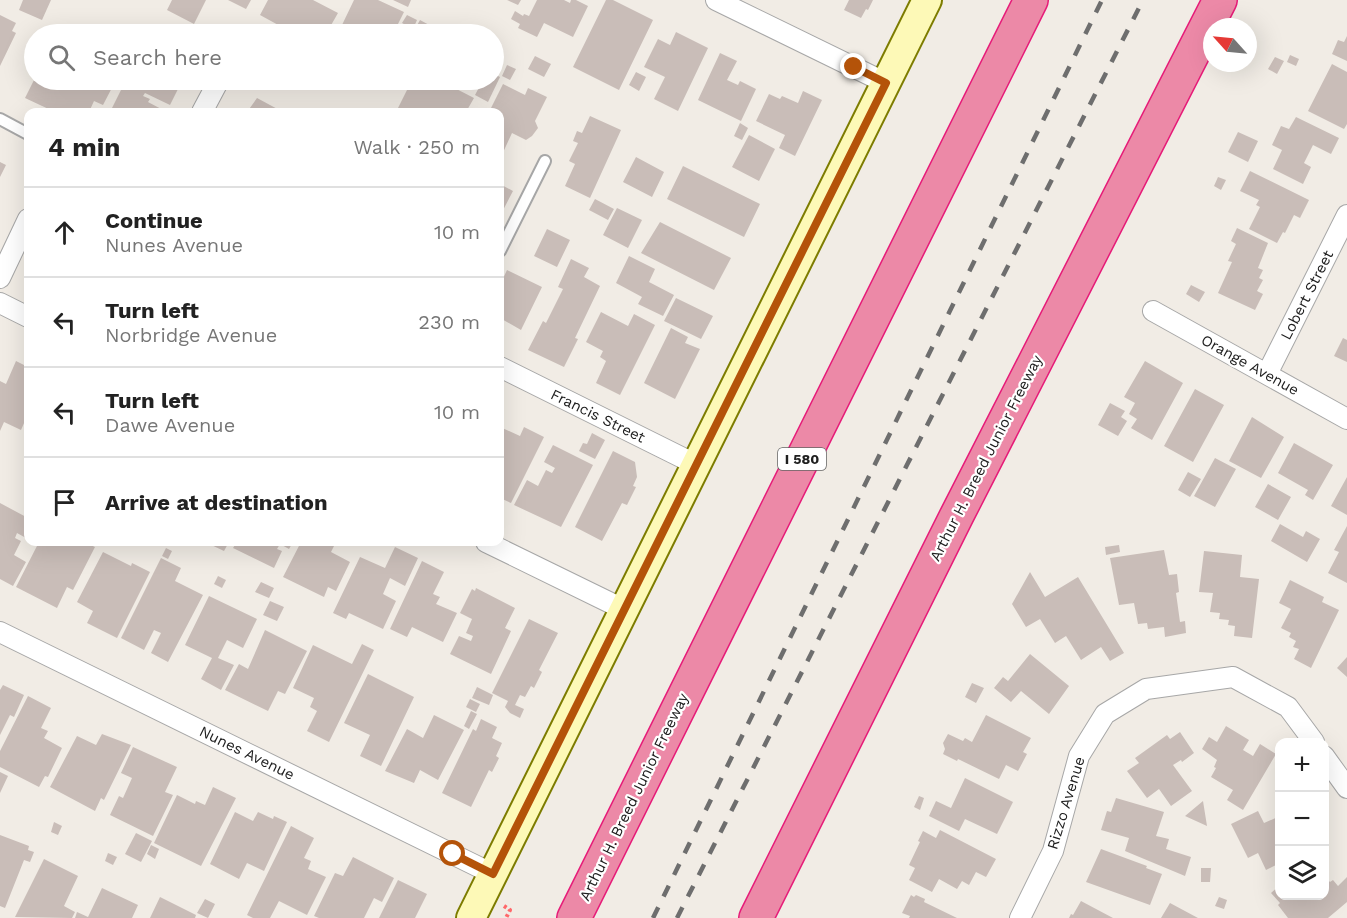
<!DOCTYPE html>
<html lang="en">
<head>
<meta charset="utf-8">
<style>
  body { margin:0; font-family:"Work Sans",sans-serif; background:#f6f6f6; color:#222 }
  .controls { position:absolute; right:18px; bottom:18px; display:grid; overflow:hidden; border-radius:12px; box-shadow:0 6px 24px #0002 }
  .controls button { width:54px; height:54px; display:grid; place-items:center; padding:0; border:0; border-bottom:2px solid #e0e0e0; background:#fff; color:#222; font:30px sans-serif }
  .compass { position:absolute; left:1203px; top:18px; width:54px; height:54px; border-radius:50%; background:#fff; box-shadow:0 6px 24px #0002; rotate:297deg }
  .stop { position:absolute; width:18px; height:18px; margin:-14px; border:4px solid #b45309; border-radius:50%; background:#fff }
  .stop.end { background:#b45309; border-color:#fff; box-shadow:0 2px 6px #0008 }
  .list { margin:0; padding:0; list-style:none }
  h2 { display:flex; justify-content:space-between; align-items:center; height:78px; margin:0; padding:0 24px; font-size:26px }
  h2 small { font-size:20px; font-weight:400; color:#767676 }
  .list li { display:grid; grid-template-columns:39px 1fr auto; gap:18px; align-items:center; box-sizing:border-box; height:90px; padding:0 24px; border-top:2px solid #e0e0e0 }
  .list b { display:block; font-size:22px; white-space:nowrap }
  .list p { margin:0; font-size:20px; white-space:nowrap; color:#767676 }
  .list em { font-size:20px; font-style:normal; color:#767676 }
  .icon { flex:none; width:33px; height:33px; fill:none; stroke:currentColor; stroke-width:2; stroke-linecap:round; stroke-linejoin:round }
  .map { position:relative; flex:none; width:1347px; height:918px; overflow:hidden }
  .search { position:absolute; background:#fff; box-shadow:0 6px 24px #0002; left:24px; top:24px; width:480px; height:66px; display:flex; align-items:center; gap:15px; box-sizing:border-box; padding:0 21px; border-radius:33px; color:#767676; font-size:22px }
  .panel { position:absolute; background:#fff; box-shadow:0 6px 24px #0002; left:24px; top:108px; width:480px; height:438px; border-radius:12px }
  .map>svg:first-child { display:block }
  .building { fill:#c9bdb8 }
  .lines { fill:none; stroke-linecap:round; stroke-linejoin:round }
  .lane-casing { stroke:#a7a7a7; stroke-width:14 }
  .street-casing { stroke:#a7a7a7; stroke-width:22 }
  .secondary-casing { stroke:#7d7c00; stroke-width:32 }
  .highway-casing { stroke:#e61b78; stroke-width:36 }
  .path { stroke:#ff686a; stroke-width:4; stroke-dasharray:3 3; stroke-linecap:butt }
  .lane { stroke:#fff; stroke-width:10 }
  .street { stroke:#fff; stroke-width:20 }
  .secondary { stroke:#fdf9b7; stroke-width:28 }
  .highway { stroke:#ec89a7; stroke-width:33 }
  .rail { stroke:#6e6e6e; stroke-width:4.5; stroke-dasharray:12 12; stroke-linecap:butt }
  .route { stroke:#b45309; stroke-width:8 }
  .labels { text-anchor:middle; stroke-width:4.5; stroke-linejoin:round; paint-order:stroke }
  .shield { fill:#fff; stroke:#636363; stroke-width:1.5 }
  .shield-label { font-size:14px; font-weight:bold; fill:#202020 }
  .street-label { font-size:15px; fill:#202020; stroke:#fff }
</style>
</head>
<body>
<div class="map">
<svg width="1347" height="918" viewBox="0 0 1347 918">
  <rect width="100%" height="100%" fill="#f1ece5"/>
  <path class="building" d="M23 0H51L42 20 19 10Z
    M172 0H206L194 24 167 10Z
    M228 0H251L246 9Z
    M268 0H313L338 13 326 34H289L291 32 260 15Z
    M354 0H378L404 12 393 34H362L342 25Z
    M393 0H411L408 7Z
    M507 0H521L518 5Z
    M537 0H564L570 3 571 0H576L588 6 573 37 544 23 537 37 518 28 520 24 511 19 515 11 523 16 524 14 529 16Z
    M606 0H613L653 20 619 90 573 67Z
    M849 0H873L868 10 866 9 861 18 844 10Z
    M0 15 16 23 12 31 16 33 0 66Z
    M407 15 417 20 413 29 402 23Z
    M420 20 431 26 427 34 415 29Z
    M676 32 708 48 678 111 654 99 665 77 644 67 658 39 670 45Z
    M1347 36V61L1332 54 1338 40 1344 42Z
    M720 53 737 61 727 80 738 85 740 81 756 89 741 121 698 100Z
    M1290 55 1299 59 1296 66 1287 62Z
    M535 56 551 64 544 77 528 69Z
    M1275 57 1284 61 1277 74 1268 69Z
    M1332 64 1347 72V124L1344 129 1308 111Z
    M507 65 516 69 510 80 502 76Z
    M636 72 646 77 639 91 629 85Z
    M494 74 500 77 488 102 475 95 483 80H494Z
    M34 80H116L103 105 94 101 89 112H55L25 98Z
    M126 80H169L180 85 170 105 145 93 143 96 150 99 148 102 165 111 164 112H110Z
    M412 80H432L437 83 439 80 474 98 466 112H396Z
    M503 84 525 95 528 88 547 97 535 121 538 128 532 136 526 140 512 133 500 159V112H489Z
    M803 91 822 100 795 156 779 148 785 135 756 121 769 94 780 99 782 96 798 103Z
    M257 98 283 112H247Z
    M590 116 621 130 590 198 565 186 575 164 569 161 578 143 573 141 577 131 582 133Z
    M1296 117 1339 138 1331 154 1313 145 1304 163 1311 167 1303 184 1273 169 1282 150 1272 145 1281 126 1289 129Z
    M740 123 748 128 742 140 734 136Z
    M1238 132 1258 141 1248 162 1228 152Z
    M749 135 775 149 759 181 732 167Z
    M636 157 664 172 652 197 623 182Z
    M0 162 6 165 0 177Z
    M683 166 760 204 744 237 667 199Z
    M1250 171 1309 200 1300 218 1294 215 1285 233 1283 232 1277 243 1249 229 1260 207 1256 205 1259 200 1240 191Z
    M1218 177 1226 180 1221 190 1214 186Z
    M500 184 513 191 500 216Z
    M595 199 614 209 608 220 589 210Z
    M617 208 642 220 628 248 603 235Z
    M660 222 731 258 714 290 641 253Z
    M1237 228 1268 243 1258 268 1263 270 1259 278 1263 280 1257 291 1263 294 1255 310 1218 293 1232 262 1228 261 1236 244 1231 241Z
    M547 229 570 240 557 267 534 256Z
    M629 256 655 269 649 282 674 295 663 316 638 304 642 297 616 283Z
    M571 259 589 268 584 277 600 286 575 338 578 339 564 367 528 350 543 321 546 323 563 289 558 287Z
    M507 270 542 287 521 330 500 318V285Z
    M1191 285 1205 292 1199 302 1186 294Z
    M676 298 713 316 701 339 664 321Z
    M601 312 628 326 634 314 655 325 620 395 596 383 606 361 600 357 603 351 586 342Z
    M671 328 688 337 685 343 700 349 675 399 644 383Z
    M1343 338 1347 340V362L1334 356Z
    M16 361 28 367V414L21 430 4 422 0 431V381L6 384Z
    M1145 361 1183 383 1152 440 1131 428 1137 419 1129 414 1135 403 1124 397Z
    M1195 389 1224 405 1193 462 1164 446Z
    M1110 403 1125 411 1121 417 1127 421 1118 436 1098 425Z
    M1252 417 1284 437 1261 478 1229 461Z
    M500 427 520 436 524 427 544 437 511 503 500 498Z
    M592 433 605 440 595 459 579 451 583 443 587 444Z
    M1294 443 1333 465 1313 500 1305 495 1308 490 1278 473Z
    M553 445 593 465 561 527 514 505 527 480 538 486 546 470 552 473 555 468 544 462Z
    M613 451 635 462 637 477 633 486 636 487 627 505 622 503 602 541 575 527Z
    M1215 458 1236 469 1215 507 1194 496Z
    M1188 472 1201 479 1190 497 1178 490Z
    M1347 477V515L1331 506Z
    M1268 484 1291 497 1278 520 1255 507Z
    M0 503 28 518V533L26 538 17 533 15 538 21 541 14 555 26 562 13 586 0 579Z
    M1280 524 1303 537 1306 531 1320 539 1307 562 1271 541Z
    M1347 526V583L1328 573 1339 552 1334 550Z
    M39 542H84L95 547 73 590 67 587 57 608 16 587Z
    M205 542H229L224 551Z
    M237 542H293L289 549 280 544 277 549 282 551 274 568 233 548Z
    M301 542H330L335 544 331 552 350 562 336 591 328 587 324 597 283 577Z
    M1119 545 1120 552 1106 555 1105 547Z
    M395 547 418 558 405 586 390 578 383 594 396 601 383 629 349 613 346 619 333 613 360 557 385 568Z
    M166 548 172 551 168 559 162 556Z
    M1164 550 1169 575 1177 574 1179 592 1176 593 1180 622 1185 621 1186 633 1165 637 1164 627 1148 629 1147 623 1138 624 1134 603 1119 605 1110 558Z
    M1204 551 1242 555 1240 577 1259 579 1252 638 1234 636 1235 626 1228 625 1229 620 1219 619 1220 613 1210 612 1213 593 1199 592Z
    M103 552 131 566 132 563 150 572 117 638 87 623 93 611 77 602Z
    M161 558 181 568 175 581 203 595 168 662 151 653 161 633 154 630 144 650 121 638Z
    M422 561 444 572 433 594 440 597 436 604 457 613 443 642 412 627 407 637 390 629Z
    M1030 572 1045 597 1078 577 1124 653 1110 661 1101 647 1081 660 1066 636 1055 643 1040 619 1026 627 1012 604Z
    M218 576 226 580 222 588 214 584Z
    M1290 580 1324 597 1322 602 1339 610 1311 668 1294 659 1299 649 1293 647 1296 641 1289 637 1291 633 1281 628 1291 609 1279 603Z
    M261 582 274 588 269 598 255 592Z
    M476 588 515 608 505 628 511 631 491 674 450 654 459 636 471 641 473 636 466 633 472 619 460 613 472 589 475 591Z
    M209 596 257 619 243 648 227 640 218 658 234 665 221 690 201 679 212 658 185 645Z
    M270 601 284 607 277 621 263 615Z
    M529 619 558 633 539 670 542 672 534 688 531 686 525 697 520 695 515 705 524 709 520 718 510 713 505 707 508 701 492 693Z
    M265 630 307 651 285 694 278 691 268 711 225 690 239 664 248 669Z
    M362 644 374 650 329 742 307 731 317 711 310 707 314 698 293 688 313 645 352 664Z
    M1030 654 1069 686 1049 714 1021 691 1011 702 994 688 1003 677 1008 681Z
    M1347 657V677L1337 668Z
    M368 674 414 697 381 766 360 756 370 735 344 723Z
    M972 683 984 688 976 703 965 697Z
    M3 685 24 695 14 717 10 715 0 735V690Z
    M477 687 493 695 489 705 472 698Z
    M28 696 51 708 41 728 48 731 44 738 62 748 48 777 45 776 39 787 0 767V751Z
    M470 699 480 704 476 712 466 707Z
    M471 711 477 714 469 729 464 726Z
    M434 715 464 730 438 780 420 770 414 783 385 771 407 729 423 738Z
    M986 715 1031 738 1023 752 1027 754 1018 771 1006 765 999 779 958 759 957 761 943 754 945 749 943 743 948 734 963 741 965 738 972 742Z
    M481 719 497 727 492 738 502 743 496 756 499 758 492 772 489 770 471 807 442 793 473 729 476 731Z
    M1226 726 1249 740 1243 750 1253 756 1260 744 1276 754 1243 810 1227 800 1233 790 1211 777 1216 768 1214 767 1217 760 1202 749 1209 737 1217 742Z
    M1180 732 1194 753 1182 762 1181 760 1173 765 1192 791 1171 806 1159 789 1147 798 1127 771 1139 763 1135 758 1167 735 1170 739Z
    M102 734 131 745 104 800 101 798 95 811 50 787 77 736 96 745Z
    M133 747 177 767 165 792 173 795 153 836 110 815 119 796 123 798 132 778 121 773Z
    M0 772 8 776 0 793Z
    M965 778 1013 802 997 834 965 819 959 831 929 816 936 801 951 808Z
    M213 787 236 798 201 866 154 843 177 795 195 804 196 801 205 805Z
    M919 796 924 798 920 810 914 807Z
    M1116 798 1164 812 1156 836 1169 839 1166 849 1191 857 1185 876 1125 851 1129 838 1101 830 1107 811 1111 812Z
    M1203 801 1207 826 1185 816Z
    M1258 811 1264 823 1280 816V863L1266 870 1258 853 1248 858 1231 824Z
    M235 812 253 821 258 812 273 819 274 816 287 822 264 871 247 863 239 879 210 864Z
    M54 822 62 826 58 835 51 832Z
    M291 826 314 838 304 858 311 861 308 869 326 877 307 915 279 901 270 918H253L247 915Z
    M940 830 996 859 986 877 976 872 969 885 962 881 957 889 939 879 932 892 909 880 915 868 909 865 920 842 918 841 923 831 936 838Z
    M136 833 152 841 141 862 125 854Z
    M0 835 29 846 28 850 34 852 30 862 24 860 5 908 0 906Z
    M151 845 159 849 155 859 147 854Z
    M1101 849 1147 866 1146 868 1162 874 1150 905 1086 882Z
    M108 853 117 857 113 865 105 861Z
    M353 857 394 878 382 902 374 898 364 918H319L314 916 335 873 343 876Z
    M44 859 78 876 64 906 75 912 72 918 15 917Z
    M1201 868H1211L1210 882H1201Z
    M1324 876 1330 882 1333 880 1338 886 1347 877V902L1328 918H1288L1278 905 1280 903 1271 893 1280 885V896H1324Z
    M398 880 427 894 415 918H379Z
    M102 888 138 905 132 918H75L77 912 88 917Z
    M911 895 914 897 916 895 925 899 924 902 957 918H909L910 916 902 913Z
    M160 897 196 915 195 918H150Z
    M1219 897 1227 900 1224 909 1215 906Z
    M205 899 215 904 208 918 197 913Z
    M1081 901 1113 918H1069L1071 914 1073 915Z
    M1170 903 1198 918H1161Z"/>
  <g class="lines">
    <g class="lane-casing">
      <path id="lane" d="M0 119 28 134
        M500 251 545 161"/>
    </g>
    <g class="street-casing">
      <path id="street" d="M716 0 886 83
        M202 112 219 80
        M0 278 28 219
        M0 303 28 317
        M1153 311 1347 419
        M500 367 697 465
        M1267 374 1347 215
        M486 542 625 610
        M0 632 493 874
        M1324 756 1347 788
        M1020 918 1053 851 1079 756 1105 714 1146 689 1233 677 1288 707 1314 742"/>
    </g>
    <g class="secondary-casing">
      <path id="secondary" d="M471 918 927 0"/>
    </g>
    <g class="highway-casing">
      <path id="highway" d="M574 918 1031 0
        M756 918 957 515 1220 0"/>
    </g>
    <path class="path" d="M504 906 510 910 506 918"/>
    <use href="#lane" class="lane"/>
    <use href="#street" class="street"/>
    <use href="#secondary" class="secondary"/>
    <use href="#highway" class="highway"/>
    <path class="rail" d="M653 918 1102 0
      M677 918 1143 0"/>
  </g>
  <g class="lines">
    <path class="route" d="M453 854 493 874 886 83 854 67"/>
  </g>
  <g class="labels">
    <rect class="shield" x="778" y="448" width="48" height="22" rx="4.5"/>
    <g class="shield-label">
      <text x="802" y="464">I 580</text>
    </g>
    <g class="street-label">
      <text transform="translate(1307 295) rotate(-63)" y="5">Lobert Street</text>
      <text transform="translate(1250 365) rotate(29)" y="5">Orange Avenue</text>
      <text transform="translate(598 416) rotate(26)" y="5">Francis Street</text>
      <text transform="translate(986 458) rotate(-63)" y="5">Arthur H. Breed Junior Freeway</text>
      <text transform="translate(247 753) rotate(26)" y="5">Nunes Avenue</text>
      <text transform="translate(634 797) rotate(-64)" y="5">Arthur H. Breed Junior Freeway</text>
      <text transform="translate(1066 803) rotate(-73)" y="5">Rizzo Avenue</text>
    </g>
  </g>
</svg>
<div class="controls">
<button>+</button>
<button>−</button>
<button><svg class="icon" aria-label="layers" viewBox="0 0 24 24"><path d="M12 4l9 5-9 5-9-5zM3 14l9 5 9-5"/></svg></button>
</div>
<svg class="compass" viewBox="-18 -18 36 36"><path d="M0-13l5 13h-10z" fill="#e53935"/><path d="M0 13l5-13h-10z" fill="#767676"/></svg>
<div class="stop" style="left:453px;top:854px"></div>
<div class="stop end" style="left:854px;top:67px"></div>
<div class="search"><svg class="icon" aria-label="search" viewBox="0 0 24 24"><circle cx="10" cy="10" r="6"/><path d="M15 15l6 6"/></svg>Search here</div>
<section class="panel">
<h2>4 min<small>Walk · 250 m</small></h2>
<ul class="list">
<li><svg class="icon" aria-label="ahead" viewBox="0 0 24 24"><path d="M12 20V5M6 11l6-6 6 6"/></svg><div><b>Continue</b><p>Nunes Avenue</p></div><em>10 m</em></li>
<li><svg class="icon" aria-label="left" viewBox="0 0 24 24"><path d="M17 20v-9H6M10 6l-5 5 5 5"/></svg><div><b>Turn left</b><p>Norbridge Avenue</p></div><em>230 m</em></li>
<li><svg class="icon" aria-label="left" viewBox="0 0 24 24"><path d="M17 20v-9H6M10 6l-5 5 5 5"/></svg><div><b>Turn left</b><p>Dawe Avenue</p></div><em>10 m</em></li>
<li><svg class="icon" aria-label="arrive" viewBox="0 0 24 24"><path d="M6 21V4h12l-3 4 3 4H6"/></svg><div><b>Arrive at destination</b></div></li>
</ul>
</section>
</div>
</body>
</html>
